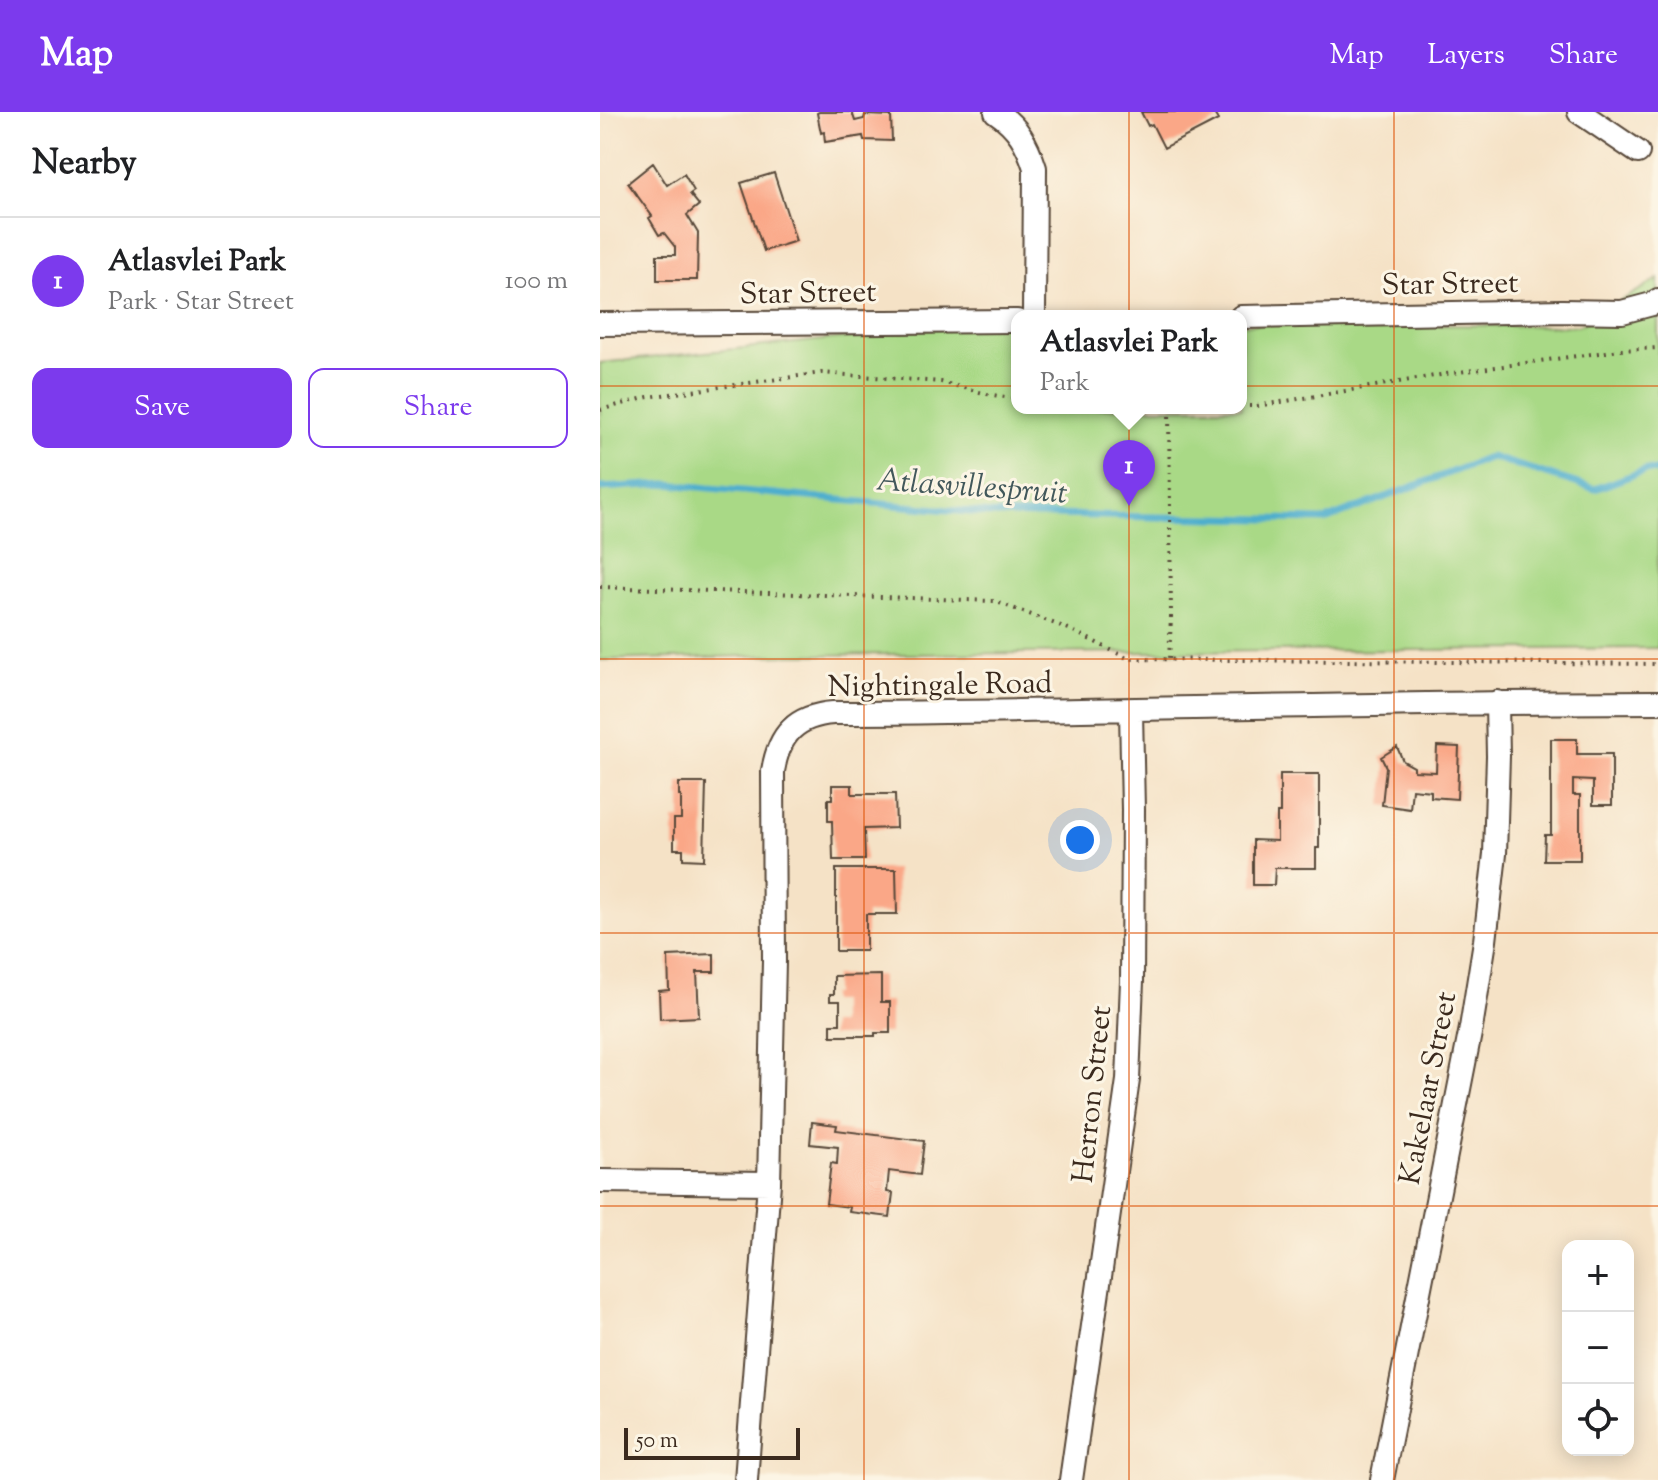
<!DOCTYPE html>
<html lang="en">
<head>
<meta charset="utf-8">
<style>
  body { margin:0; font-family:"Sorts Mill Goudy",serif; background:#f6f6f6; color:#202124 }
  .controls { position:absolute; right:24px; bottom:24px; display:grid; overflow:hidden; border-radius:16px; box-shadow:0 4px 20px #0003 }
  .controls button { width:72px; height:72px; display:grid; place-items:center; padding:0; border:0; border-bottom:2px solid #e0e0e0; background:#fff; color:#202124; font:40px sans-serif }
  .scale { position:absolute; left:24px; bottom:20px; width:176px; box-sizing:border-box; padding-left:8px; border:4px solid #3b2a1e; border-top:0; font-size:22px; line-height:28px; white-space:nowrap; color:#3b2a1e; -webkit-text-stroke:6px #fcf5e5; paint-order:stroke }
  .you { position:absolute; left:480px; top:728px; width:28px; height:28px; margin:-20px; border:6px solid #fff; border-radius:50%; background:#1a73e8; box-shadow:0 0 0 12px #1a73e833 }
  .badge { display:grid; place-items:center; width:52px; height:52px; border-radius:50%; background:#7c3aed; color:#fff; font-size:26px; font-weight:700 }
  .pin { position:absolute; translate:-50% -66px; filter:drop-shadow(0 2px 4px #0008) }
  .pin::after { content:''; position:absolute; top:42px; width:28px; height:24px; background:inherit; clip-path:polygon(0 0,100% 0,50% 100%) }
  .popup { position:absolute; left:411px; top:198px; width:236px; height:104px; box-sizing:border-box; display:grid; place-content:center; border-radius:16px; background:#fff; filter:drop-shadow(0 2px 6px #0005); font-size:26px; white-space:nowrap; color:#757577 }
  .popup b { font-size:30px; color:#202124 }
  .popup::after { content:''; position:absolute; left:50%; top:100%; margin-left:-16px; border:16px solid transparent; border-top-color:#fff }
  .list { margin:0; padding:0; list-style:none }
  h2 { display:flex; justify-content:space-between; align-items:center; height:104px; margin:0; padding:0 32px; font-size:34px }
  h2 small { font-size:26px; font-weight:400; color:#757577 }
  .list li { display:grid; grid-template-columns:52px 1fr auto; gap:24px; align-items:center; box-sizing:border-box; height:128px; padding:0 32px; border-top:2px solid #e0e0e0 }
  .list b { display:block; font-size:30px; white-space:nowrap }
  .list p { margin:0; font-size:26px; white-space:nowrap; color:#757577 }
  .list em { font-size:26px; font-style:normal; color:#757577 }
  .actions { display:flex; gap:16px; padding:24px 32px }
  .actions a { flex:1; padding:18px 0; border:2px solid #7c3aed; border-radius:16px; text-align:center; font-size:28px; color:#7c3aed }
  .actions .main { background:#7c3aed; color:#fff }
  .icon { flex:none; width:44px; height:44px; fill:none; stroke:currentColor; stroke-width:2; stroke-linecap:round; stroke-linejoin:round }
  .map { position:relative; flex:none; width:1058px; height:1368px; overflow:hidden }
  header { display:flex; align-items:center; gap:48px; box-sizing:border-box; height:112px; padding:0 40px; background:#7c3aed; color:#fff }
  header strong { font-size:38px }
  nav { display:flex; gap:44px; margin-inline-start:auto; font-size:28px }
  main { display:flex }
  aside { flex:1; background:#fff }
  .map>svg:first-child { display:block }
  .green { fill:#a9d986; stroke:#728252; stroke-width:2 }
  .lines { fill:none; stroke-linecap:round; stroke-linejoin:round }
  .stream { stroke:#4eaecd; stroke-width:7 }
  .building { fill:#faa787 }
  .minor-casing { stroke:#574637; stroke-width:26 }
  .path { stroke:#574637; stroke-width:4; stroke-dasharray:2 6; stroke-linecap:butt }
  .minor { stroke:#fff; stroke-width:22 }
  .grid { fill:none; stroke:#df570d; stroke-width:2; stroke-opacity:0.55 }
  .labels { text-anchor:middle; stroke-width:6; stroke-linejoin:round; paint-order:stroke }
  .street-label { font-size:30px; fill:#3b2a1e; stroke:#fcf5e5 }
  .water-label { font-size:32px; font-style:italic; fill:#42585b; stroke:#fcf5e5 }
</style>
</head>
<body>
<header>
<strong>Map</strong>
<nav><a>Map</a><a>Layers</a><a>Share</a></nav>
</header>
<main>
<aside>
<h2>Nearby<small></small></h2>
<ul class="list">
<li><span class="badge">1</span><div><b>Atlasvlei Park</b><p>Park · Star Street</p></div><em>100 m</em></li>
</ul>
<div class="actions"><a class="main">Save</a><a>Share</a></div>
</aside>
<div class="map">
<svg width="1058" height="1368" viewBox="0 0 1058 1368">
  <rect width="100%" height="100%" fill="#fcf5e5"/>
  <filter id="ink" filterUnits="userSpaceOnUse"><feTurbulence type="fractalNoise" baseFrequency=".0125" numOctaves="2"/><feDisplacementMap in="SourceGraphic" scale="16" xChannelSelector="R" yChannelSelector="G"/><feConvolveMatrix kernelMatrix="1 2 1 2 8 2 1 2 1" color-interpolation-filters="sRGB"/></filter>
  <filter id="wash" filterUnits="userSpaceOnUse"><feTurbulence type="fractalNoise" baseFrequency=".006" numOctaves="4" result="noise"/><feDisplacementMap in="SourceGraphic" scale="32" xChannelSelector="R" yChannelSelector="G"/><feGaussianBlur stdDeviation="1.8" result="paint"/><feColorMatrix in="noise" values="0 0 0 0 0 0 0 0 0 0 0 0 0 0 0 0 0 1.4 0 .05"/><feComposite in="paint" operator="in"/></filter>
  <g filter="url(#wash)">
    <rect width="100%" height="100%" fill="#f5e2c6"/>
    <path class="green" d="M1058 167V536L189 543 0 548V251L385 211 417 212V296H641V212L978 214Z"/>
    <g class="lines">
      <path class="stream" d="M0 376 67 372 392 402 725 408 891 345 995 377 1046 358 1058 359"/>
    </g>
    <g id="blocks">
      <path class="building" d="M219 0H252L255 9 264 7 265 3 291 4 292 29 264 28 263 24 225 30 224 20 221 21 217 1Z
        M541 0H613L618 8 564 36 552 12 548 14Z
        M53 51 67 73 84 62 94 79 90 82 99 93 87 103 98 121 97 168H57V143H75V135L64 121 59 123 49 106 52 104 28 71Z
        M174 61 196 129 164 139 141 71Z
        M951 627H977V642H1012V693H993V669L973 668V683H980V748H944L945 723H951Z
        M837 634 859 635 857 687 831 685V679L812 677 810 697 782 693 786 655 781 645 797 635 803 649 814 655V659L836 660Z
        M680 662H719V736H716V756H675L674 773H653V728L677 729V701H680Z
        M79 671H106L104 748 83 747V737H74V707H81V684H79Z
        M232 673H252V682H295L296 716 264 717 265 748H233L232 709H228V687H232Z
        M236 757H296L297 802H266V839H236Z
        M114 842V860H97L99 905 60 907 59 879 69 878 68 844Z
        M281 863V890H290V921H275V924H231V912H240V889H230V882H234V864Z
        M212 1010 237 1013 236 1018 324 1029 320 1063 289 1059 287 1080 293 1081 290 1105 249 1100 250 1095 226 1092 231 1051 237 1052 238 1035 210 1032Z"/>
    </g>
  </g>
  <g filter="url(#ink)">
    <use href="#blocks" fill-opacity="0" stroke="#574637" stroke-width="2"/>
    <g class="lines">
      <g class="minor-casing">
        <path id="minor" d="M396 0C418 15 427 31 435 56L434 204
          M979 0 1038 40
          M641 205 962 199 1022 200 1052 192 1058 188
          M0 212 417 209
          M0 1069 169 1071
          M146 1368 169 1071 174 849 173 659C179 622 196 604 233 601 508 600 783 590 1058 590
          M471 1368 528 968 532 869 533 698 531 599
          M782 1368 871 916 885 829 895 742 898 644 897 590"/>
      </g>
      <path class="path" d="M641 294H657L852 261 1021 238 1058 236
        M569 296 571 505 569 547
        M0 298 48 285 221 261 341 270 387 282 417 287
        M0 475 394 489 469 517 529 547 1058 552"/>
      <use href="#minor" class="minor"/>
    </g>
  </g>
  <path class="grid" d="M264 0V1368M529 0V1368M794 0V1368M0 274H1058M0 547H1058M0 821H1058M0 1094H1058"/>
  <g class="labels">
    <g class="street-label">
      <text transform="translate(850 171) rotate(-1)" y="10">Star Street</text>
      <text transform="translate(208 180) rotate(-1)" y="10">Star Street</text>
      <text transform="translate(340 572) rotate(-1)" y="10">Nightingale Road</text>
      <text transform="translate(827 976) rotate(-79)" y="10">Kakelaar Street</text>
      <text transform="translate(491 982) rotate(-84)" y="10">Herron Street</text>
    </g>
    <g class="water-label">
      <text transform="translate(372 373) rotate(4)" y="11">Atlasvillespruit</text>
    </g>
  </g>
</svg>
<div class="controls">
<button>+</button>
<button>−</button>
<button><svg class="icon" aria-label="locate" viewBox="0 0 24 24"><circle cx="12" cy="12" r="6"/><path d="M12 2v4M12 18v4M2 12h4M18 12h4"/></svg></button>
</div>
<div class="scale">50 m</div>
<div class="you"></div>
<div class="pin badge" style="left:529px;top:394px">1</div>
<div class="popup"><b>Atlasvlei Park</b>Park</div>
</div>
</main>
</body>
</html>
